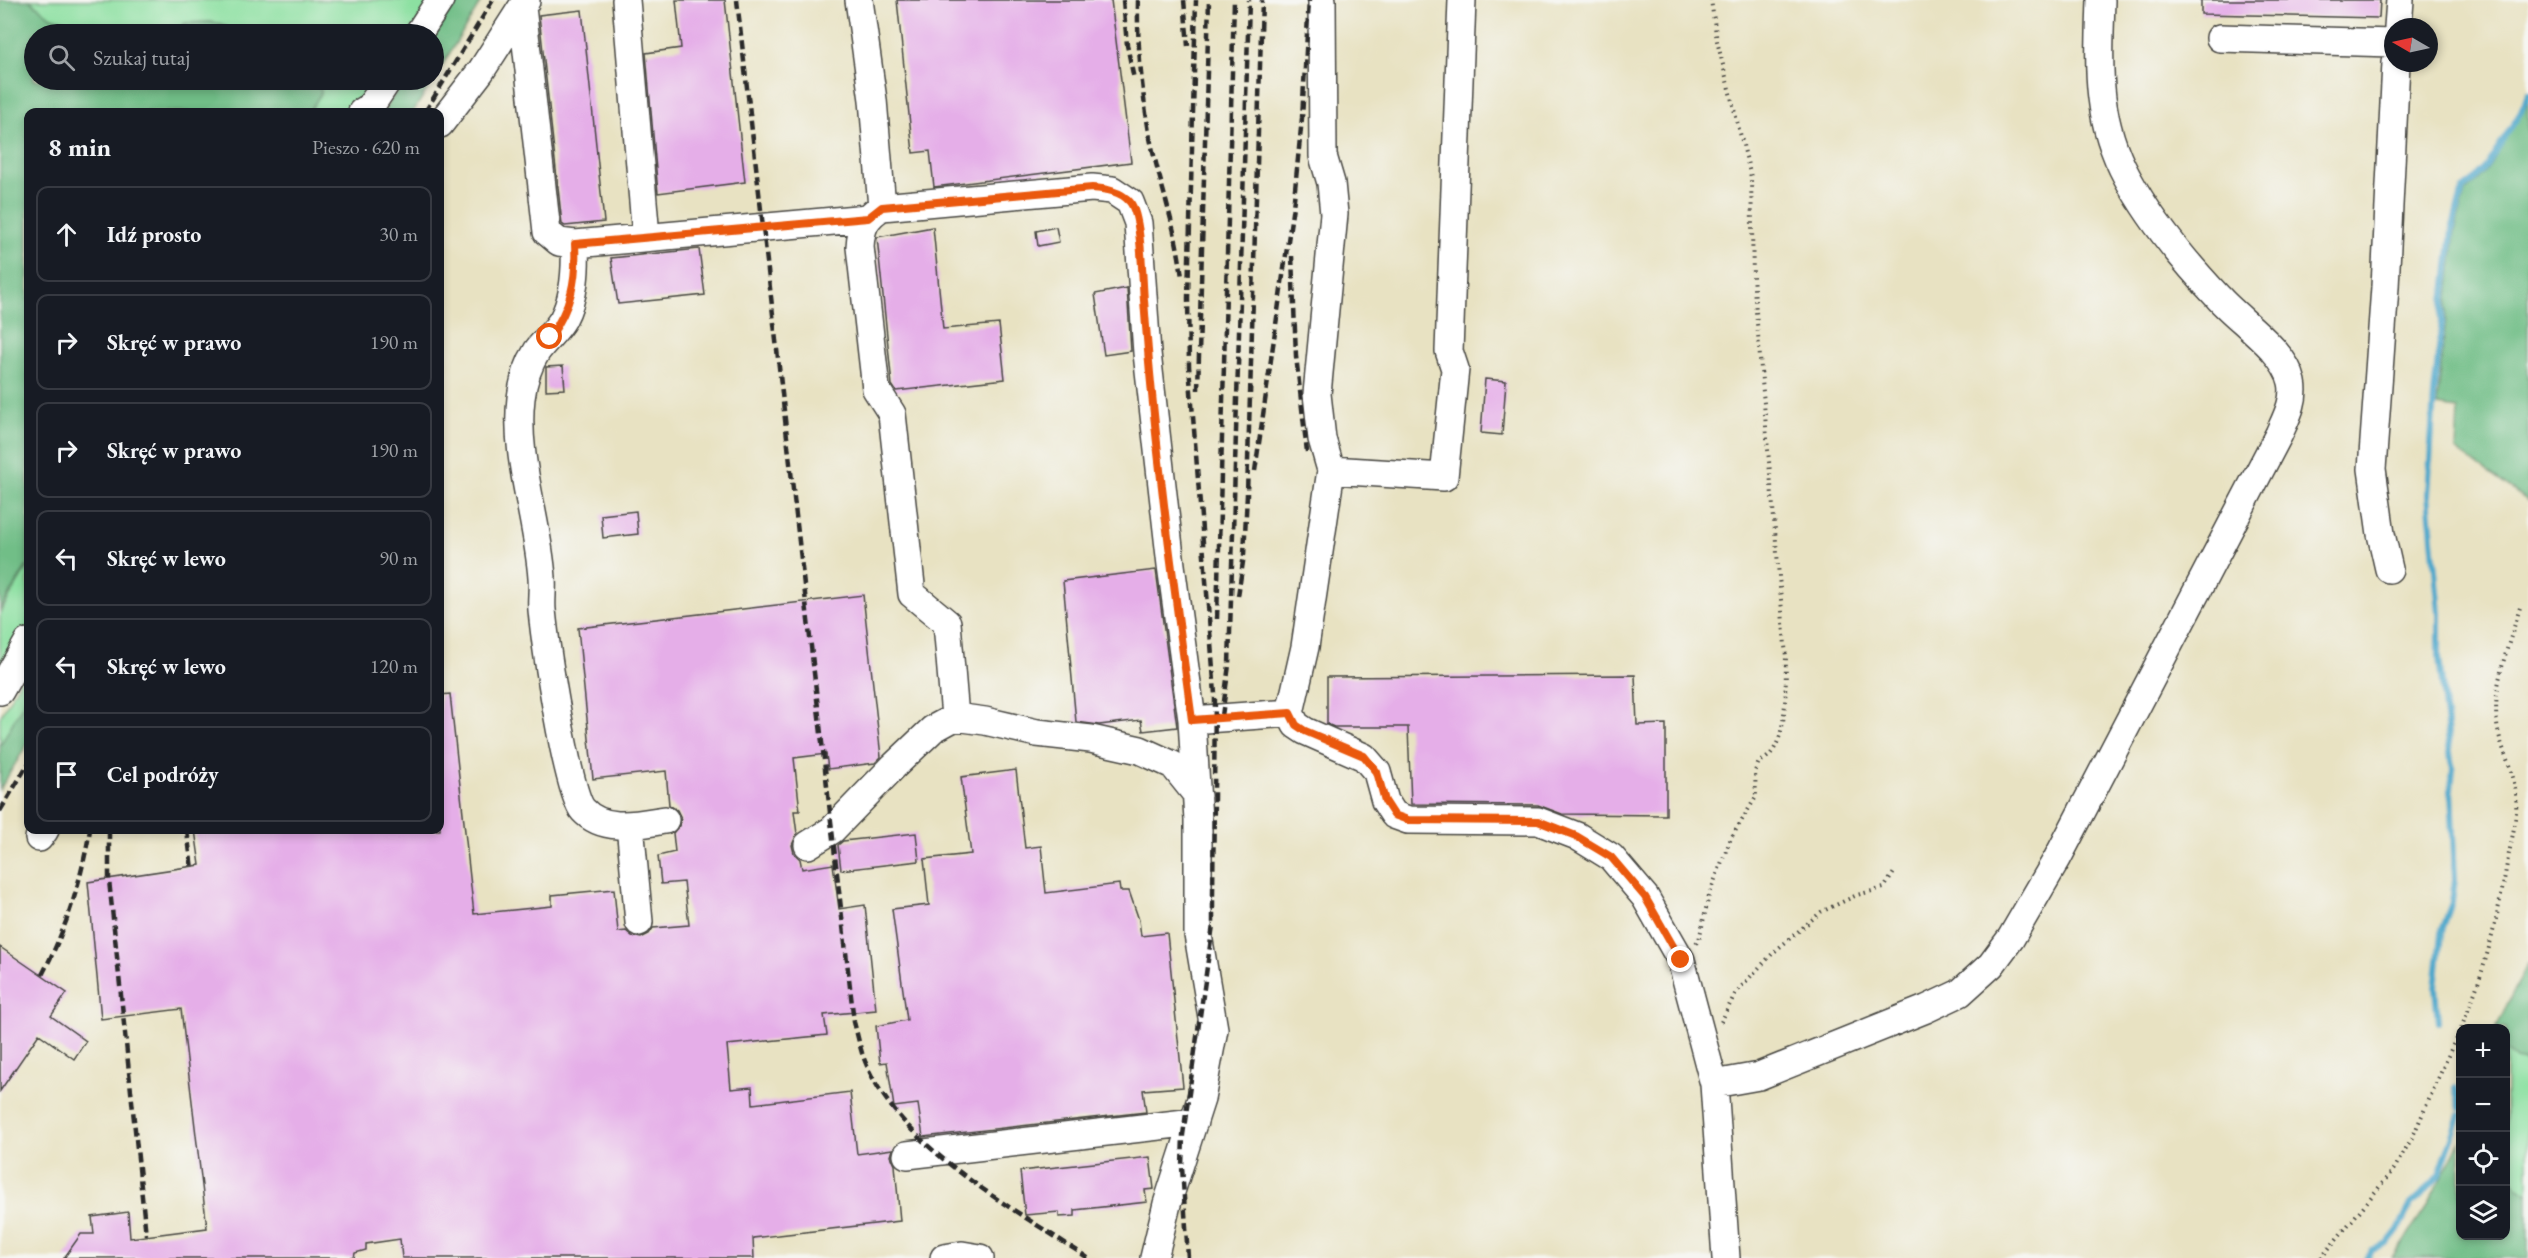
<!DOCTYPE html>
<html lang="pl">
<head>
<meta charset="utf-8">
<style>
  body { margin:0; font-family:"EB Garamond",serif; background:#20242c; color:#f1f3f6 }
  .controls { position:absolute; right:18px; bottom:18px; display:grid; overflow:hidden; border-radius:12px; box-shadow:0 3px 9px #0003 }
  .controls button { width:54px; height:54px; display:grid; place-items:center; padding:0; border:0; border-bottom:2px solid #363941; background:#171b24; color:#f1f3f6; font:30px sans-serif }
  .compass { position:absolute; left:2384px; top:18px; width:54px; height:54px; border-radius:50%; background:#171b24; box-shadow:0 3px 9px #0003; rotate:279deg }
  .stop { position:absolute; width:18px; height:18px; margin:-14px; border:4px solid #ea580c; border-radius:50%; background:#fff }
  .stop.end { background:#ea580c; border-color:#fff; box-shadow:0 2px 6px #0008 }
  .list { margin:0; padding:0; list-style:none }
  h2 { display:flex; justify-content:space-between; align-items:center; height:78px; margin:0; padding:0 24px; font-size:26px }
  h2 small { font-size:20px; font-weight:400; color:#9ea1a6 }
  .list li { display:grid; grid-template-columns:39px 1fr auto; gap:18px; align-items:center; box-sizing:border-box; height:96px; margin:0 12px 12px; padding:0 12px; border:2px solid #363941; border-radius:12px }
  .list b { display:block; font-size:22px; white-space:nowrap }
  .list em { font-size:20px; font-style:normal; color:#9ea1a6 }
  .icon { flex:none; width:33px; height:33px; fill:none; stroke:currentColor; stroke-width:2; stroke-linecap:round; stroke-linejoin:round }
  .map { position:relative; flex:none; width:2528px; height:1258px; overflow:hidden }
  .search { position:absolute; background:#171b24; box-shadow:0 3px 9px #0003; left:24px; top:24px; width:420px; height:66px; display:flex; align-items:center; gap:15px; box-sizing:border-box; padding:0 21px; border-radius:33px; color:#9ea1a6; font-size:22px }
  .panel { position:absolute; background:#171b24; box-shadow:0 3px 9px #0003; left:24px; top:108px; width:420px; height:726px; border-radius:12px }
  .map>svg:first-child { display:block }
  .green { fill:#8ce0a1; stroke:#5c8666; stroke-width:1.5 }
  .forest { fill:#71be87; stroke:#4e7459; stroke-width:1.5 }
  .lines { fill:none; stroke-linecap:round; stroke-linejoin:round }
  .stream { stroke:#4ea7cb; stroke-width:6 }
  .building { fill:#e5aee8 }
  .minor-casing { stroke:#474642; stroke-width:30 }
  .path { stroke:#474642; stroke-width:4; stroke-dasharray:1.5 4.5; stroke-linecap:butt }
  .minor { stroke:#fff; stroke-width:27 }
  .rail { stroke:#2b2b2b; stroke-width:4.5; stroke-dasharray:9 4.5; stroke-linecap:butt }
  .route { stroke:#ea580c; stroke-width:8 }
</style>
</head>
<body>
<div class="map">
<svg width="2528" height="1258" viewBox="0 0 2528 1258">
  <rect width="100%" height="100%" fill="#f6f6f2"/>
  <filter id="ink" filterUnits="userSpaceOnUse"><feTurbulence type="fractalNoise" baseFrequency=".0167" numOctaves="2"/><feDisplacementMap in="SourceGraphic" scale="12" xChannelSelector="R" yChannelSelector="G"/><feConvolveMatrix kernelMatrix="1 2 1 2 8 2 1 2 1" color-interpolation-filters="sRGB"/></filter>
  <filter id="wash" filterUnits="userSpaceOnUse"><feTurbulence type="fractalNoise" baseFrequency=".008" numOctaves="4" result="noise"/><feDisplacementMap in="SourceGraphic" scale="24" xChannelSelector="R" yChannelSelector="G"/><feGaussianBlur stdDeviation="1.35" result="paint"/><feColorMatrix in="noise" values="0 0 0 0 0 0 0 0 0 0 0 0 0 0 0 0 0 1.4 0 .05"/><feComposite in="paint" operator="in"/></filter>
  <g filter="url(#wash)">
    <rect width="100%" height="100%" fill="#e8e2c2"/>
    <path class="green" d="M29 0H435L412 34H239L221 24 210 22 186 23 168 34H96L89 28 51 17Z
      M319 80H382L352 112H309L321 93Z
      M28 566V628L0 677V613Z
      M28 667V695L0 746V717Z
      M2506 1050 2516 1060 2528 1062V1193L2515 1186 2506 1165Z"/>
    <path class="forest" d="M0 0H29L51 17 89 28 96 34H34V80H319L321 93 309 112H28V564L0 610Z
      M453 0H482L434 79V34Z
      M210 22 221 24 239 34H168L186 23Z
      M404 80H433L413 112H383Z
      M2528 100V501L2456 450 2458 409 2437 406 2455 231 2465 192 2478 181 2491 164 2510 131 2523 113Z
      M28 695V743L0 789V746Z
      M2528 963V1062L2516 1060 2506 1050V1028H2496Z
      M2460 1141V1236H2506V1165L2515 1186 2528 1193V1258H2392L2423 1213Z"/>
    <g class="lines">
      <path class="stream" d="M2438 1022 2435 988 2441 933 2452 902 2455 879 2451 790 2453 768 2451 761 2439 657V613L2428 495 2434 394 2452 230 2463 189 2475 180 2487 165 2521 112 2528 94
        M2455 1088 2460 1108
        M2367 1258 2372 1250 2387 1244 2398 1230 2411 1204 2422 1195 2439 1175 2460 1115"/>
    </g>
    <g id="blocks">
      <path class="building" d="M676 0H725L745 182 658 193 646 53 681 48Z
        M897 0H1111L1131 162 934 187 930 151 913 153Z
        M2201 0H2380L2379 18 2201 14Z
        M582 10 604 222 565 226 562 224 539 15Z
        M933 227 943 329 999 324 1005 379 896 391 892 385 877 237Z
        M1056 227 1059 242 1038 246 1036 231Z
        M699 249 705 295 618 304 611 258Z
        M1127 288 1131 351 1104 355 1095 294Z
        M563 366 565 389 546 390V367Z
        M1485 379 1506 381 1502 435 1481 433Z
        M636 511 638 534 603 538 601 515Z
        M1156 570 1177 727 1143 731 1141 720 1099 725 1076 722 1063 581Z
        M863 595 881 757 875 763 828 769 826 754 794 758 800 811H794L797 834 792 845 794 853 800 859 802 869 833 864 839 909 865 905 876 1010 824 1015 827 1035 727 1045 731 1089 752 1087 753 1104 850 1092 857 1154 893 1149 891 1156 895 1165 900 1221 753 1238 754 1258H402L400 1239 366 1244V1250L355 1253 354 1258H64L81 1234H94L92 1217 128 1212 130 1238 207 1228 181 1009 101 1019 88 882 200 865 195 830H440V695L450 694 474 914 552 906V895L614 889 618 932 626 931 632 936 641 938 649 934 653 928 689 925 684 882 661 884 658 856 675 852 673 833 679 826 681 818 677 810 669 805 666 771 593 779 578 628Z
        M1635 675 1637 725 1666 724V815L1562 814 1538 805 1411 804 1408 727H1334L1327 724V677Z
        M1016 770 1025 848 1041 846 1046 893 1119 884 1120 891H1129L1139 920 1141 936 1167 933 1183 1087 1143 1090 1146 1112 923 1137 918 1104 894 1107 887 1062 880 1063 876 1026 907 1020 892 909 929 905 924 859 971 854 961 777Z
        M916 833 919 861 841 870 838 845 843 841Z
        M0 947 67 993 51 1016 86 1041 74 1059 39 1034 0 1091Z
        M1150 1157 1154 1189 1145 1190 1147 1202 1075 1210V1216L1059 1217V1212L1025 1215 1020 1171Z"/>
    </g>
  </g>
  <g filter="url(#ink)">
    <use href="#blocks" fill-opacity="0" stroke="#474642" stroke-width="1.5"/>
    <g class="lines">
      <g class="minor-casing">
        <path id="minor" d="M626 0 646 237
          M859 0 873 100 882 207
          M1322 0 1323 156 1331 183 1334 214 1317 394 1322 439 1331 470 1305 647 1290 713 1296 725 1305 731 1364 757 1377 772 1385 801 1394 815 1408 820 1538 821 1577 836 1611 857 1645 897 1681 960 1714 1084 1726 1258
          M522 7 547 232 559 242 575 244 868 218
          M2398 27 2400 0
          M418 34 440 0
          M2220 38 2393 43
          M362 112 370 107 388 80
          M440 124 481 71 526 1
          M575 244C576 269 575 297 563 319 556 331 545 340 537 351 528 365 523 382 521 398 514 458 538 519 542 578 543 589 541 600 542 610 545 641 567 793 583 810 604 833 639 824 665 820
          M1331 470 1444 477 1455 369 1449 351 1462 0
          M2389 569 2381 534 2372 469 2385 287 2396 63
          M0 691 28 642
          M955 717 947 623 912 594 892 414 876 389 860 247C861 228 865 217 882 207L1092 188 1112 190 1130 202 1138 223 1147 353 1171 565 1192 720 1198 820V935L1214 1029 1201 1099 1167 1204 1154 1258
          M1192 720 1290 713
          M630 825 639 922
          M39 838 45 830
          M808 845 832 830 894 766 933 729 955 717 985 721 1037 733 1091 739 1140 750 1173 765 1197 795
          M1714 1084 1759 1076 1926 1009 1960 993 1991 965 2011 938 2057 859 2279 434C2286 418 2296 400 2292 382 2285 350 2239 321 2218 297 2186 263 2149 218 2127 177 2095 118 2099 65 2101 0
          M907 1155 1194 1122
          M944 1258 962 1255 980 1258"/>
      </g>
      <path class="path" d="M1696 943 1699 940 1709 895 1731 838 1756 797 1755 771 1759 762C1790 751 1785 686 1786 657L1753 277 1751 177 1717 41 1711 0
        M1721 1022 1736 992 1774 952 1821 912 1857 895 1884 888 1895 871
        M2461 1028C2486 969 2497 921 2508 858 2512 838 2518 815 2516 794 2514 770 2500 748 2497 724 2492 683 2510 643 2521 604
        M2321 1258 2394 1169 2413 1136 2460 1029"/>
      <use href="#minor" class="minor"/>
      <path class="rail" d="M737 0 854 1022C857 1033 859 1043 862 1053 893 1145 1012 1207 1088 1258
        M1123 0 1127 45 1134 79
        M1138 0C1137 46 1142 92 1150 138 1160 185 1177 230 1182 278
        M1184 0 1188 46
        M425 112 493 0
        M1292 256 1296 356 1307 452
        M1198 390 1209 0
        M1255 471 1294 199 1302 118 1309 0
        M1238 596 1244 555 1247 494 1262 0
        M1217 619 1234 0
        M1222 716 1229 665 1249 0
        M0 811 28 764
        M109 830V880L146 1235
        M187 830 192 869
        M42 975C68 925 80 884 90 830
        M1188 1258 1182 1167 1183 1135 1213 925V896L1215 694 1189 366 1188 298 1196 0"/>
    </g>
  </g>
  <g class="lines" filter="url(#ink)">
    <path class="route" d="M550 337C571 307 577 280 575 244L868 218 882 207 1092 188C1105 189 1121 191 1130 202 1142 217 1142 279 1144 300 1154 440 1173 580 1192 720L1290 713 1296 725 1305 731 1364 756 1377 772 1385 801 1394 815 1408 820 1538 821 1576 836 1611 857 1645 897 1681 960"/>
  </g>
</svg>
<div class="controls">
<button>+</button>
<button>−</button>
<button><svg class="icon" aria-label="locate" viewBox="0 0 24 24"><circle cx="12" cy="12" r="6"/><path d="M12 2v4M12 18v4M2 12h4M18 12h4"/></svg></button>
<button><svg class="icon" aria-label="layers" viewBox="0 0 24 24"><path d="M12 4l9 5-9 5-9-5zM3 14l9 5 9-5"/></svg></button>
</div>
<svg class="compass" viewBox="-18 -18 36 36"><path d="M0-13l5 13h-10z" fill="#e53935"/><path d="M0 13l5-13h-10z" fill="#9ea1a6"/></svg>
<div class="stop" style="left:550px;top:337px"></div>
<div class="stop end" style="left:1681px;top:960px"></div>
<div class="search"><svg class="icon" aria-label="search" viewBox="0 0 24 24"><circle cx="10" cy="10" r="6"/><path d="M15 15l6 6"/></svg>Szukaj tutaj</div>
<section class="panel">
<h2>8 min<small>Pieszo · 620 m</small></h2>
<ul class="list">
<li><svg class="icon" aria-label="ahead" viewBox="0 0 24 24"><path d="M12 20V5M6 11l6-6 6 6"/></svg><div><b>Idź prosto</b></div><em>30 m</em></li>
<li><svg class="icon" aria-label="right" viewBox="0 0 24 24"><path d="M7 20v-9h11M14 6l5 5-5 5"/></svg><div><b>Skręć w prawo</b></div><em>190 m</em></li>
<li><svg class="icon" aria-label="right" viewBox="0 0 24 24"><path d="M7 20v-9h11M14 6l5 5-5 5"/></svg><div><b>Skręć w prawo</b></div><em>190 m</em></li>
<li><svg class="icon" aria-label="left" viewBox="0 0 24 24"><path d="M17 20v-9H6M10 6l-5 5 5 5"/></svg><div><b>Skręć w lewo</b></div><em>90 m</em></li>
<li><svg class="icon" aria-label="left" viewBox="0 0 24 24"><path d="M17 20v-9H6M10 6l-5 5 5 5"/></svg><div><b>Skręć w lewo</b></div><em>120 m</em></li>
<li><svg class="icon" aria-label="arrive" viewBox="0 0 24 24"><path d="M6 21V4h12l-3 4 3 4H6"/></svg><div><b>Cel podróży</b></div></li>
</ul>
</section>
</div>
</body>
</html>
